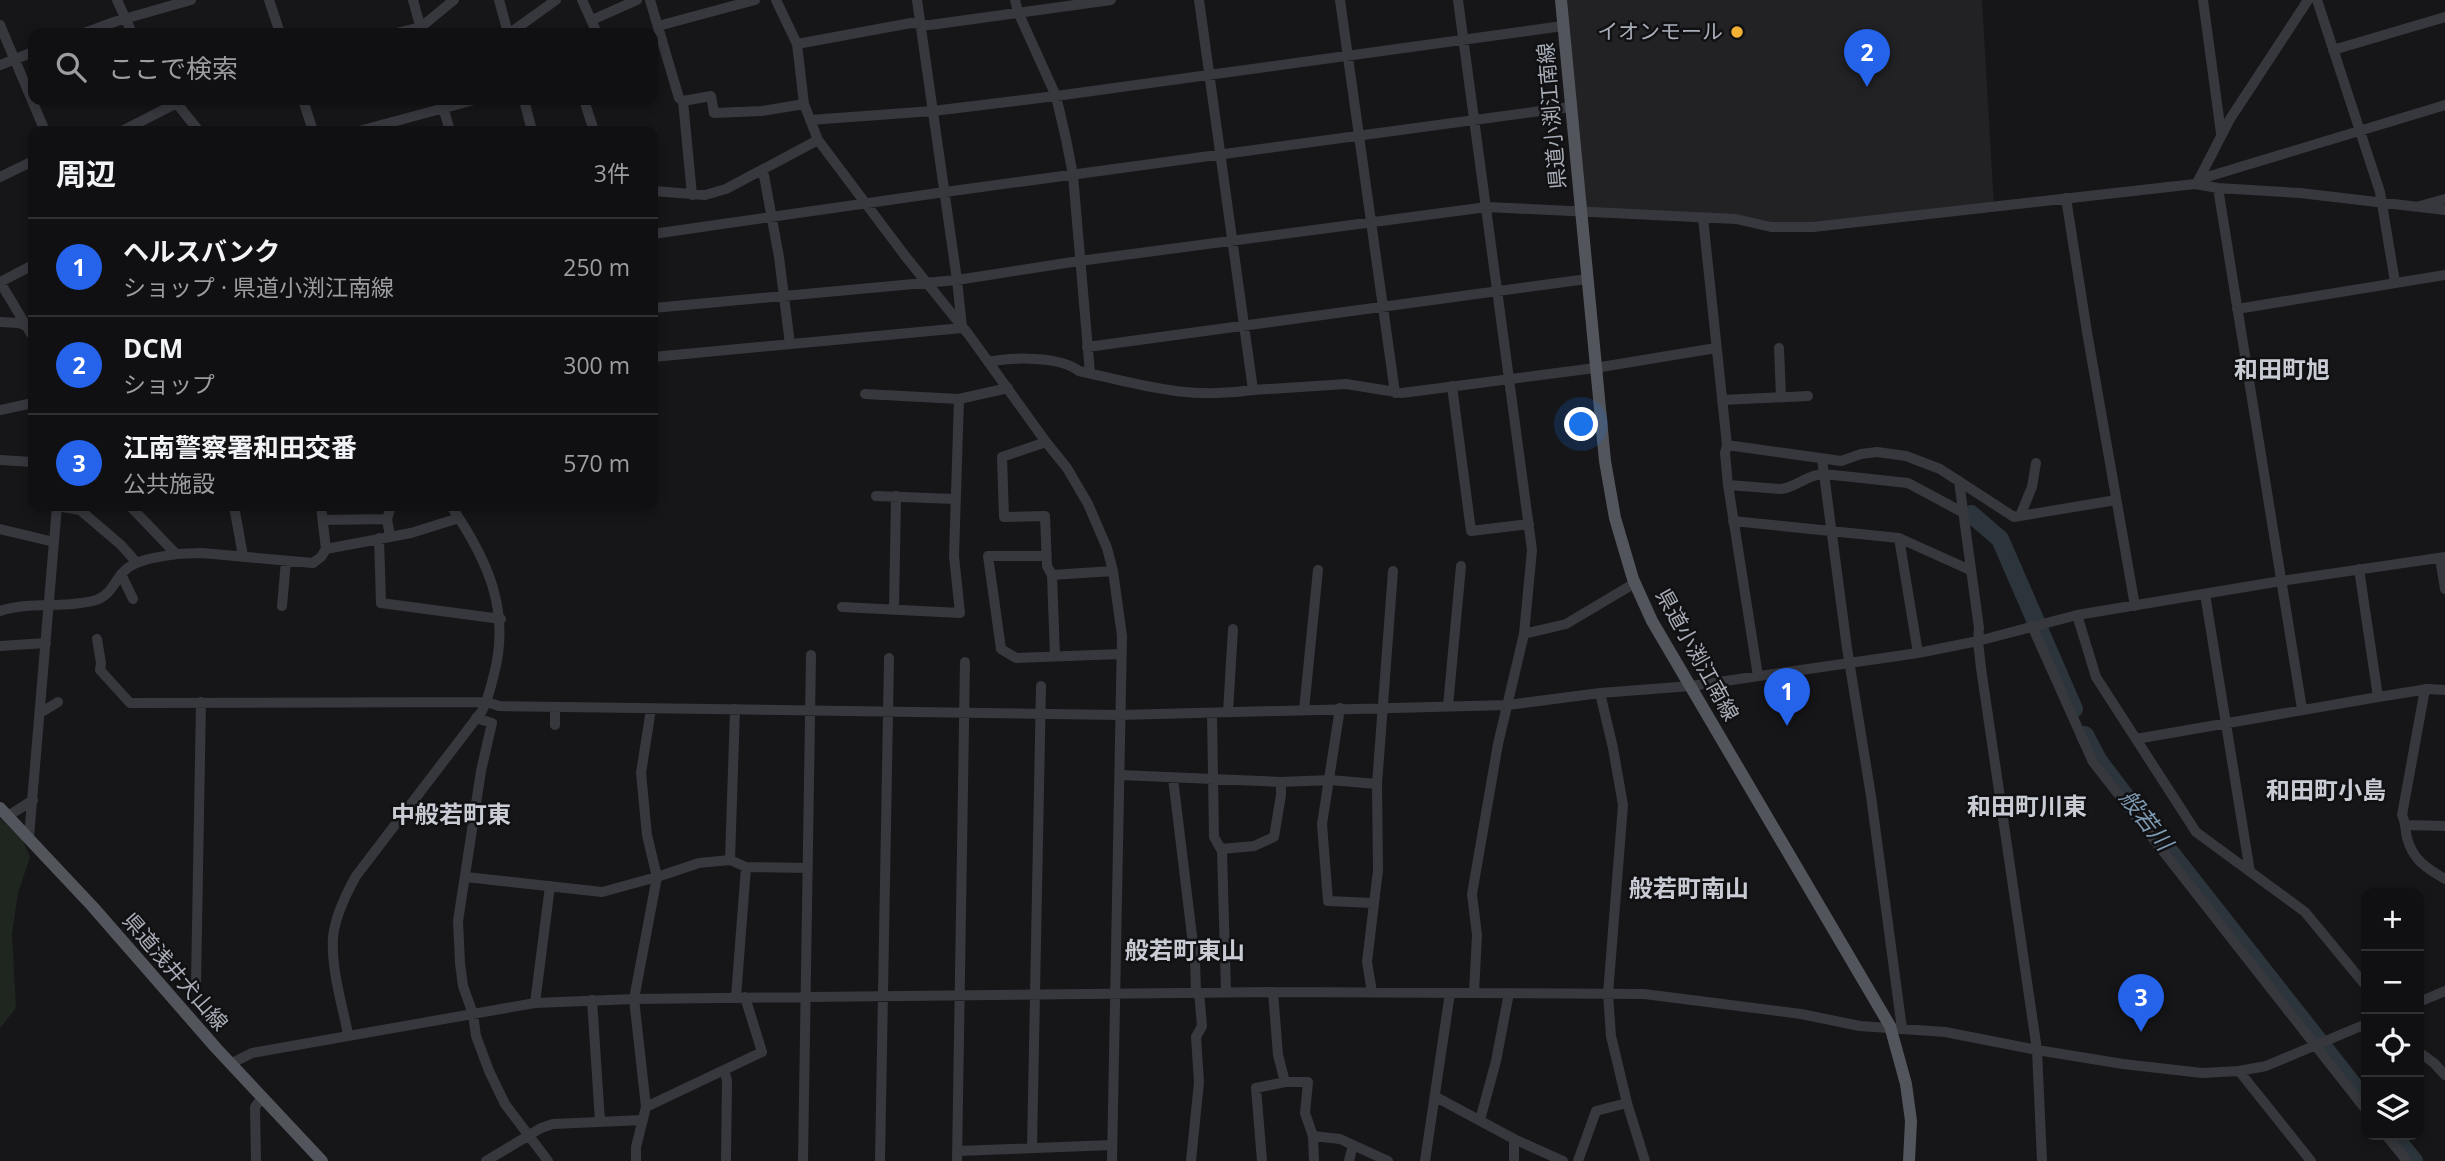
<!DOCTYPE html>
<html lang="ja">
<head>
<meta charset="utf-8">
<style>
  body { margin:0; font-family:"Open Sans","Noto Sans JP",sans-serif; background:#19191b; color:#f1f3f6 }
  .controls { position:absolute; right:21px; bottom:21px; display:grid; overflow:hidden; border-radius:14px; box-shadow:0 4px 10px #0003 }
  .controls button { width:63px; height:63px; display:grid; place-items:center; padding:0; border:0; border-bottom:2px solid #303032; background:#101012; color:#f1f3f6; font:35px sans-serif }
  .you { position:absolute; left:1582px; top:425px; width:24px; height:24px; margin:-18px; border:5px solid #fff; border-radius:50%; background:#1a73e8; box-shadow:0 0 0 10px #1a73e833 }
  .badge { display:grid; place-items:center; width:46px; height:46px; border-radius:50%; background:#2563eb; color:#fff; font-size:23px; font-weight:700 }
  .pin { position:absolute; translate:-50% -58px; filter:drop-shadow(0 2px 4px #0008) }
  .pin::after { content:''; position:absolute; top:37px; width:24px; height:21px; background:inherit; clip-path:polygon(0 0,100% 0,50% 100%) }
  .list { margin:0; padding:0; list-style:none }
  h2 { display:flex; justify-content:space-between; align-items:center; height:91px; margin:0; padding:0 28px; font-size:30px }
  h2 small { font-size:23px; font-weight:400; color:#9c9d9f }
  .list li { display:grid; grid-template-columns:46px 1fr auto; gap:21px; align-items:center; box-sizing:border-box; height:98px; padding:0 28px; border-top:2px solid #303032 }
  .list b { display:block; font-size:26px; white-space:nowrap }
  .list p { margin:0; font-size:23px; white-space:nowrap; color:#9c9d9f }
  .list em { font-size:23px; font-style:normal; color:#9c9d9f }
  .icon { flex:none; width:38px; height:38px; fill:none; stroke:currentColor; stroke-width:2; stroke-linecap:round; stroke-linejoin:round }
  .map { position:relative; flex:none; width:2445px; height:1161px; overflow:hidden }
  .search { position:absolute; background:#101012; box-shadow:0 4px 10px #0003; left:28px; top:28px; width:630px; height:77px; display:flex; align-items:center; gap:18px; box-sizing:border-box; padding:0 24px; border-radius:14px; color:#9c9d9f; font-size:26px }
  .panel { position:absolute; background:#101012; box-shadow:0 4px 10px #0003; left:28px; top:126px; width:630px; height:385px; border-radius:14px }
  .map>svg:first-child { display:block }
  .built { fill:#222225 }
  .green { fill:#1e261f }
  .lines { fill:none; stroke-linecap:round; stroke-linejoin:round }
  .river { stroke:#2c353c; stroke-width:18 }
  .minor { stroke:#37383d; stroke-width:10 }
  .major { stroke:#53555c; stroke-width:12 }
  .poi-dot { fill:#f2b134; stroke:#111113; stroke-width:2.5 }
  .labels { text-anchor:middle; stroke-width:5; stroke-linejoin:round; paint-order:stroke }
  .poi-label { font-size:21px; fill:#a8adb8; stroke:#111113; text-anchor:end }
  .street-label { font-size:21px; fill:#a8adb8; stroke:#111113 }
  .water-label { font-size:23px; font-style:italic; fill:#7f9bb3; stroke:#111113 }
  .quarter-label { font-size:24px; font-weight:bold; fill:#c9ccd4; stroke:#111113 }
</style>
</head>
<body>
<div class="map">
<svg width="2445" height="1161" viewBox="0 0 2445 1161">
  <rect width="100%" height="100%" fill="#161618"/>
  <path class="built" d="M1560 0H1982L1994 206 1813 227 1736 219 1580 212Z"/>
  <path class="green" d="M0 818 23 841 30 857 18 893 12 934 16 1008 0 1028Z"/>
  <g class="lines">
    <path class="river" d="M1971 514 2000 539 2074 709
      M2085 735 2098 760 2129 801
      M2171 853 2366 1101
      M2393 1135 2414 1161"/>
    <path class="minor" d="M117 0 132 33
      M269 0 280 33
      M413 0 422 33
      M499 0 508 33
      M582 0 597 33
      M650 0 679 98 683 101 692 195
      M776 0 797 44 804 104 818 140 906 257 969 335 1046 442 1067 468 1088 504 1107 548 1113 571 1122 636 1112 1161
      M917 0 957 280 962 327
      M1015 0 1018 12 1056 96 1066 139 1073 175 1090 373
      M1199 0 1253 390 1346 384 1402 393 1595 368 1716 348
      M1340 0 1395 393
      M1458 0 1532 550 1524 634 1498 744 1472 894 1477 935 1474 993
      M2203 0 2221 133
      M2317 0 2380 192 2395 282
      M592 20 637 0
      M0 25 45 131
      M658 26 755 0
      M84 33 117 21 191 0
      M396 33 421 27 454 0
      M510 33 556 0
      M797 44 911 23 930 25 1111 0
      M2333 50 2445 17
      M0 65 33 52
      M174 100 199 131
      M303 100 313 131
      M441 100 450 131
      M524 100 532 131
      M584 100 594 131
      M683 101 711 96 714 113 762 111 804 104
      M810 120 933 111 1056 96 1563 26
      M122 131 177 103
      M359 131 474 100
      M763 170 779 257 790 344
      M0 177 33 161
      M2198 181 2230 119 2308 0
      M2197 183 2207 177 2445 105
      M2218 188 2302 709
      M653 191 705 195 726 189 818 140
      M2066 198 2087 332 2135 606
      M2420 206 2445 199
      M1703 218 1727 445 1725 453 1728 485 1758 676
      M653 234 945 192 1570 107
      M0 282 33 337
      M0 282 33 265
      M653 308 957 280 1079 261 1487 207 1736 219 1771 227H1813L2195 184 2218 188 2300 193 2445 210
      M2237 309 2445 275
      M0 322 19 323 26 326
      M1087 347 1587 279
      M1779 348 1781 397
      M653 357 962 328
      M988 362C1011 357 1060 356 1079 371 1142 385 1187 400 1253 390
      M1452 386 1471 531 1529 524
      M865 394 959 399
      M1722 400 1808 396
      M0 410 33 403
      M1046 442 1002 457 1004 517 1045 516 1047 566 1052 575 1055 656
      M1727 445 1841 461 1861 454 1877 452 1906 456 1940 469 2014 517 2116 500
      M1822 459 1847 648 1871 796 1902 1029
      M0 460 33 462
      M1959 481 1979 628 1978 641 1981 668 2037 1050 2042 1161
      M1728 485 1781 489C1797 487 1808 474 1824 474L1908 483 1962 512
      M876 496 955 499
      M57 506 80 510 121 545 137 563
      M130 506 176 554 202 553 313 563 321 557 326 549 411 533 459 518
      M234 506 243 556
      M321 506 326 549
      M2020 516 2032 487 2036 463
      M323 520 387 519
      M1733 521 1899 538 1970 570
      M0 529 54 542
      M390 537 387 519 391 506
      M379 538 381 603 501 619
      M1899 538 1918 653
      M1046 556H988L1001 649 1016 658 1120 654
      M2440 558 2445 589
      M2359 569 2378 697
      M121 574 133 599
      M1052 575 1113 571
      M2205 594 2250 872
      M282 606 286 561
      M842 607 960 613 954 556 959 399 1008 388
      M894 610 896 496
      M0 611C30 601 65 609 96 600 114 594 115 576 129 567 142 558 161 557 176 554
      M2077 615 2096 677 2196 832 2305 912 2366 986
      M2032 626 2093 762 2366 1110
      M1524 634 1566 624 1635 583
      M97 639 101 663 100 670 130 703 487 702 499 706 1120 715 1508 705 1600 693 1691 686 1918 653 1978 641 2077 615 2281 581 2445 557
      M0 646 46 643
      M2425 689 2402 815C2406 823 2405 829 2407 838 2413 860 2426 868 2445 879
      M1448 706 1461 566
      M555 707V725
      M1340 708 1322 824 1328 901 1373 903
      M1304 710 1318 570
      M1228 712 1233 629
      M40 713 58 702
      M1212 713 1214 837 1222 851 1226 992
      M476 718 492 723 481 771 458 921 460 963 463 986 473 1014 476 1036 489 1071 505 1104 548 1161
      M2136 739 2378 697 2428 689 2445 690
      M1120 775 1281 782 1330 780 1377 784
      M1173 778 1195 961 1196 993
      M8 816 33 800
      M2407 825 2445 826
      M29 837 57 506
      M1221 849 1254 846 1274 837 1281 795V782
      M730 860 735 709
      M466 877 602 892 657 877 699 863 730 860 746 867 808 868
      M196 983 201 702
      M1273 992 1278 1055 1285 1082H1308L1305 1113 1313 1136 1314 1161
      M1372 992 1367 962 1378 870 1377 784 1393 571
      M736 997 746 867
      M592 1000 600 1121
      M2419 1002 2445 991
      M535 1003 550 886
      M348 1034C342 1004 331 969 333 937 335 916 346 894 356 876L482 711C488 699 491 687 494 674 511 610 487 559 451 506
      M2419 1052 2434 1063 2445 1075
      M230 1064 252 1053 535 1003 634 999 1273 992 1644 994 1801 1014 1860 1026 1945 1032 2037 1050 2123 1064 2202 1073 2239 1071 2266 1066 2366 1024
      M724 1070 727 1080 726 1161
      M2239 1071 2311 1161
      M1436 1097 1514 1139 1563 1161
      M1627 1103 1645 1161
      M646 1107 762 1052 745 997
      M1480 1120 1496 1061 1509 993
      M2386 1135 2407 1161
      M1313 1136 1340 1139 1388 1161
      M1514 1139V1161
      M1032 1148 1041 686
      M957 1151 1112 1145
      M256 1161 255 1107 262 1098
      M486 1161 541 1128 553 1124 643 1120
      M636 1161V1147L646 1107 634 999 657 877 647 835 641 773 651 709
      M803 1161 811 655
      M880 1161 889 658
      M957 1161 965 662
      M1191 1161 1199 1082 1196 1037 1202 1026 1199 992
      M1262 1161 1256 1088 1285 1082
      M1349 1161 1353 1145
      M1425 1161 1450 993
      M1578 1161 1596 1111 1627 1103 1611 1036 1608 994 1623 805 1613 748 1600 693"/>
    <path class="major" d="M1561 0 1605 461 1615 518 1633 579 1652 621 1890 1026 1906 1084 1911 1121 1909 1161
      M0 808 93 907 216 1048 322 1161"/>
  </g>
  <circle class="poi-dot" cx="1737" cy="32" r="7"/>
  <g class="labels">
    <g class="poi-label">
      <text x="1723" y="39">イオンモール</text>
    </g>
    <g class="street-label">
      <text transform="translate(1552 116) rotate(-95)" y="7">県道小渕江南線</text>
      <text transform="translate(1697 655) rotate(61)" y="7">県道小渕江南線</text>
      <text transform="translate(175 972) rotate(49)" y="7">県道浅井犬山線</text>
    </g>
    <g class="water-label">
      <text transform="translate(2146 820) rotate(52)" y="8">般若川</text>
    </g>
    <g class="quarter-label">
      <text x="2282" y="378">和田町旭</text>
      <text x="2326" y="799">和田町小島</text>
      <text x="2027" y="815">和田町川東</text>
      <text x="451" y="823">中般若町東</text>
      <text x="1689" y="897">般若町南山</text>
      <text x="1185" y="959">般若町東山</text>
    </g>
  </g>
</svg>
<div class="controls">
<button>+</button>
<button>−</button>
<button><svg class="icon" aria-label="locate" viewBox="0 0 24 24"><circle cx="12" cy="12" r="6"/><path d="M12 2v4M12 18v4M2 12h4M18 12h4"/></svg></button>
<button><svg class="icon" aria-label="layers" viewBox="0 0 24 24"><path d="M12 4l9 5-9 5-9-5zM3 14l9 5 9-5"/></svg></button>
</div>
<div class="you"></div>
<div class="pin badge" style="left:1787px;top:726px">1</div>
<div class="pin badge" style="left:1867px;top:87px">2</div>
<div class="pin badge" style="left:2141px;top:1032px">3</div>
<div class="search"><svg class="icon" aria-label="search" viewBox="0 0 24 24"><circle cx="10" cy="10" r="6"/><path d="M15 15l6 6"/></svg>ここで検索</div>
<section class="panel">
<h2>周辺<small>3件</small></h2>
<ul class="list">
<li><span class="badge">1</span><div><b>ヘルスバンク</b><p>ショップ · 県道小渕江南線</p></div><em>250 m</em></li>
<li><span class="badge">2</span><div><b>DCM</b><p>ショップ</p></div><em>300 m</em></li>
<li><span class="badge">3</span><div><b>江南警察署和田交番</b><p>公共施設</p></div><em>570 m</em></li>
</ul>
</section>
</div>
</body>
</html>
